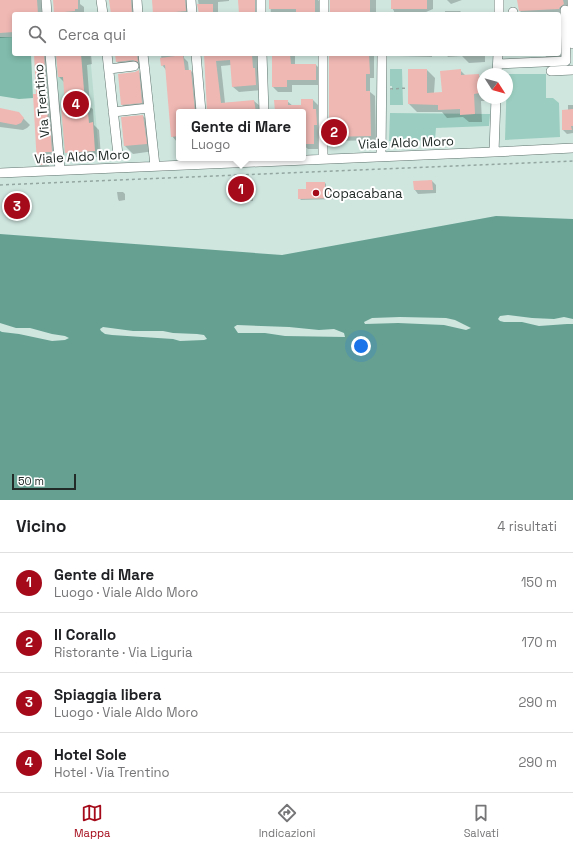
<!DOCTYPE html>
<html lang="it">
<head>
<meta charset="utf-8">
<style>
  body { margin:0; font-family:"Space Grotesk",sans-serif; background:#f6f6f6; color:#202124 }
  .compass { position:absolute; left:477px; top:68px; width:36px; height:36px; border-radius:50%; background:#fff; box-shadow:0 2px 6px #0003; rotate:126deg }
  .scale { position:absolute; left:12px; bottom:10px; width:64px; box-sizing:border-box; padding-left:4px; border:2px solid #222b28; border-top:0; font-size:11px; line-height:14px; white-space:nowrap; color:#222b28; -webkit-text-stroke:3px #fff; paint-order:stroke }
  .you { position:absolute; left:361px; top:346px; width:14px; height:14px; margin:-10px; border:3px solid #fff; border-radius:50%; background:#1a73e8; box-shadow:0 0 0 6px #1a73e833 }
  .badge { display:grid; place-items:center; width:26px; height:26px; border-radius:50%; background:#a40a1a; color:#fff; font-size:13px; font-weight:700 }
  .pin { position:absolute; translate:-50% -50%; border:2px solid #fff; box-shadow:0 1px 4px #0006 }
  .popup { position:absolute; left:176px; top:109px; width:130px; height:52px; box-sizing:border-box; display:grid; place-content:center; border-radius:4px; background:#fff; filter:drop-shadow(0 1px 3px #0005); font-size:13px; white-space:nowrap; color:#757577 }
  .popup b { font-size:15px; color:#202124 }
  .popup::after { content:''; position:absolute; left:50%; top:100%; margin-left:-8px; border:8px solid transparent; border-top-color:#fff }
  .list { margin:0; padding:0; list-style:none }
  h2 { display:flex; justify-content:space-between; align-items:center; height:52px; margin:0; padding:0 16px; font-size:17px }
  h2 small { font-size:13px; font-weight:400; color:#757577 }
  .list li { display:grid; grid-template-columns:26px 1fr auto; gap:12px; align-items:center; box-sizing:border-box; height:60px; padding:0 16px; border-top:1px solid #e0e0e0 }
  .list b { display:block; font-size:15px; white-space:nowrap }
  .list p { margin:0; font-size:13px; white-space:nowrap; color:#757577 }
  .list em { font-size:13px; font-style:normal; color:#757577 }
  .icon { flex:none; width:22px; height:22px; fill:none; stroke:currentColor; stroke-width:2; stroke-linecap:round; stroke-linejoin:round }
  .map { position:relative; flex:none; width:573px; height:500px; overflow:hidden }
  .search { position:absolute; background:#fff; box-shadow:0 2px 6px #0003; left:12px; right:12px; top:12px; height:44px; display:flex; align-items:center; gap:10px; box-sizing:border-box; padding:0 14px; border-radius:4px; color:#757577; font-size:15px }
  .sheet { height:292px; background:#fff }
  nav { display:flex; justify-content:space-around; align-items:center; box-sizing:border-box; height:56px; border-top:1px solid #e0e0e0; background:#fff; font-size:11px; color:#757577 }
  nav a { display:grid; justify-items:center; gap:2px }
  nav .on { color:#a40a1a }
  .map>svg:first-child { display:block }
  .built { fill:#bbdbd1 }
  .green { fill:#9bcec0 }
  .forest { fill:#80bbab }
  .water { fill:#66a091 }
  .pier { fill:#cfe6df }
  .shadow { fill:#0003 }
  .building { fill:#f0b8b3 }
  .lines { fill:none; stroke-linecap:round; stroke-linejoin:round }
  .minor-casing { stroke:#5e726c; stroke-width:10 }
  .path { stroke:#93a6a0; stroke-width:1.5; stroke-dasharray:3 3; stroke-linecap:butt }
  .minor { stroke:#fff; stroke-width:9 }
  .poi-dot { fill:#a40a1a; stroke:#fff; stroke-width:1.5 }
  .labels { text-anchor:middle; stroke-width:4; stroke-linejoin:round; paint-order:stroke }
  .street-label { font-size:13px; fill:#222b28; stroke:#fff }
  .poi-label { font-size:13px; fill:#222b28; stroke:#fff; text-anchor:start }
</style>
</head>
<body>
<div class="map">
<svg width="573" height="500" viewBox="0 0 573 500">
  <rect width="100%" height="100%" fill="#cfe6df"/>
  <path class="built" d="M54 54H90L99 154 60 156Z"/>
  <path class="green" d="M390 69H402L403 105H390V90H392V86H390Z
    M507 74H546V98H553L559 103 560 137 505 140Z
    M390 113 490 114 489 126 436 128 435 140 389 141Z"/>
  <path class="forest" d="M0 37H14V54H31L33 98 19 99 0 96Z"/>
  <path class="water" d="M496 216 573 219V500H0V234L282 255Z"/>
  <path class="pier" d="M508 315 532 318 554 319 564 317 573 319V324H567L539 326 522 322H504L500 321 498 319 500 316Z
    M400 317 446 318 455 320 471 328 466 330 444 325 398 323 365 324 364 322 372 318Z
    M0 323 16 328H30L52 334 65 336 69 338 65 340 52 341 19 334 2 332 0 331Z
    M237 325 289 327 319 330 334 329 344 333 345 337 285 336 265 333H238L234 327Z
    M103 327 133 331H163L173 333 197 334 204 335 207 339 204 340 180 341 173 339 112 335 105 334 101 331 100 329Z"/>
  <path class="shadow" d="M0 0H41L42 14H14V37L0 38Z
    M54 0H80V4L84 7V14H55Z
    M111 0H139V14H112Z
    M153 0H195L191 14H155Z
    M198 0H229V1L218 2V14H200Z
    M239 0H260V14H240Z
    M270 0H318L319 1V14H271Z
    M331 0H376V14H331Z
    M392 0H433V9L426 12 428 14H394V11L392 8Z
    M447 0H462L451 4Z
    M519 0H569V10L565 15 523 14 520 11Z
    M445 11H460L463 14H445Z
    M559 30 565 35V61L550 62 544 54H559Z
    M35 54H48L52 128 54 131 56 156H49V169H43L38 165Z
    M60 54H91L92 64 87 65 90 107 93 109 94 125 99 130 101 157 72 158 66 152V106L65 83 59 77Z
    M116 54H144L142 68 125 70 117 62Z
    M161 54H184V58L188 62 189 71H191L196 76 199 112H179V142H177L172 136 166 70 162 65Z
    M205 54H257L258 72 262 90 239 92 233 87 231 65 221 66 225 103 254 101 260 106V112H209Z
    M273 54H295V65H316L321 70V85H292V92H278L273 87Z
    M330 54H374V78H370V92L375 96 376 140 335 141 330 136Z
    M395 54H432V57L398 56Z
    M446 54H485V62L469 63 462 56 448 57Z
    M409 70H427L435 78 434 93H443L460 70 466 76 478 75 483 80V98H487V101H481L482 122H469L463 117 447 118 442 112H417L409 104Z
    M138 71 146 79 150 110 130 113 122 105 135 73Z
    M313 100 319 106 318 113 322 116 319 149H308L303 145V112H275L287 101 293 106H302Z
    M568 105H573V133L567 134 563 130 568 110Z
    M0 109 18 113 30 125 27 128 23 130 0 127Z
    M143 116 151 124 154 151 133 154 125 146Z
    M249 180 253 184V201H238L234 198Z
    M432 181 436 185V193L418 194 415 190 414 182Z
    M325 183 326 184V190H334L336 192V199L301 200 299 198 307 190Z
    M117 192H123L125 194V200L119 201 118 199Z"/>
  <path class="building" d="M0 0H37L38 14H14V32L0 33Z
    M53 0H78V9H75V11L54 13Z
    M109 0H131L132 14H111Z
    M152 0H185L186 11 153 14Z
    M238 0H255V14H239Z
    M269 0H315V14H296V9H269Z
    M330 0H370V14H330Z
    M391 0H427V9H391Z
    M517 0H563L564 4 560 7 559 9 519 11Z
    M197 4H213V14H199Z
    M34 54H44L48 125H50L52 152H45V165H37L33 94H36Z
    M56 54H81L85 102H87L89 123 93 122 95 151 65 153 61 106H65L63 77H58Z
    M115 54H137L138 62 133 60 116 62Z
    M204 54H252L253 68H255L256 85 232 87 230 60 216 61 221 103 254 100 256 112H228V110L207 112Z
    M272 54H290L291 64H316V80H287V87H272Z
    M329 54H369L370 74H366V91H370L371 136 329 137Z
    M183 55 185 70H191L195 112H179V136L171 137 165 65 161 66 160 58Z
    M408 69H427V93L442 92 440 71 461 69V75L479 74 480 93 474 94 475 114 460 115V109L438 110V105L408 104Z
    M139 70 142 103 121 105 118 74 135 72Z
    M301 99H313V109H316L317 125H314V144H303V112H275L274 100H288V105H301Z
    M0 108 19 112 24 118 21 123 16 125 0 122Z
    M573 109V126H571L572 130H562V110Z
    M143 115 147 144 124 146 121 117Z
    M249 179 250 197 233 198 232 180Z
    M432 180 433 190H414L413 181Z
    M306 182H325V189H334L335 198 298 199V189H306Z"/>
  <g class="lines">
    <g class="minor-casing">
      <path id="minor" d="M46 0 47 14
        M101 0 103 14
        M137 0 138 14
        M191 0 192 14
        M261 0V14
        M572 0 573 44
        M513 12V14
        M324 14V0
        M499 14V0
        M50 54 60 170
        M107 54 118 155
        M143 54 155 166
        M196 54 201 112
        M262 54 264 112
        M498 64 566 61 565 10
        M109 69 134 66
        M551 71 573 70
        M497 74 498 54
        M113 112 149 108
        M494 152 496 98
        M381 156 382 54
        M323 159V54
        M0 173 494 152 573 148"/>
    </g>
    <path class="path" d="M390 89 408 88
      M0 185 573 161"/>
    <use href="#minor" class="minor"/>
  </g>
  <circle class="poi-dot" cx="316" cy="193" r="4"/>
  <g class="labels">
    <g class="street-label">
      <text transform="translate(41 101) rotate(-95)" y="5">Via Trentino</text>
      <text transform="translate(406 142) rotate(-2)" y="5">Viale Aldo Moro</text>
      <text transform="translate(82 156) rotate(-3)" y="5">Viale Aldo Moro</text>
    </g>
    <g class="poi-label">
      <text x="324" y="198">Copacabana</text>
    </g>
  </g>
</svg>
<svg class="compass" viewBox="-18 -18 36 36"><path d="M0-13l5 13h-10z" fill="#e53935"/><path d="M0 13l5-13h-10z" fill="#757577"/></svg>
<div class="scale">50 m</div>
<div class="you"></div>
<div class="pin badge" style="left:241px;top:189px">1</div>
<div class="popup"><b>Gente di Mare</b>Luogo</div>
<div class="pin badge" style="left:334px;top:132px">2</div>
<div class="pin badge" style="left:17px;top:206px">3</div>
<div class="pin badge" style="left:76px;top:104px">4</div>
<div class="search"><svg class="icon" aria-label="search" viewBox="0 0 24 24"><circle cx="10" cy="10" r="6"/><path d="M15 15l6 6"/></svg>Cerca qui</div>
</div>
<section class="sheet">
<h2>Vicino<small>4 risultati</small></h2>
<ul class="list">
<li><span class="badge">1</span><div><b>Gente di Mare</b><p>Luogo · Viale Aldo Moro</p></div><em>150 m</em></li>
<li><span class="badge">2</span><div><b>Il Corallo</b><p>Ristorante · Via Liguria</p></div><em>170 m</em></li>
<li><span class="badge">3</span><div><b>Spiaggia libera</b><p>Luogo · Viale Aldo Moro</p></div><em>290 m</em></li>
<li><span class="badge">4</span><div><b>Hotel Sole</b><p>Hotel · Via Trentino</p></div><em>290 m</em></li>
</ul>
</section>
<nav>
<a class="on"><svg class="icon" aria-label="map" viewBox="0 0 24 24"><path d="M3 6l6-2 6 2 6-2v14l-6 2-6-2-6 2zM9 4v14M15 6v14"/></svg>Mappa</a>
<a><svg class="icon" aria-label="directions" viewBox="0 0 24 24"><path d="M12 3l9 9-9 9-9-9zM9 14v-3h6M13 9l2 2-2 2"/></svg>Indicazioni</a>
<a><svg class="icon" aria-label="saved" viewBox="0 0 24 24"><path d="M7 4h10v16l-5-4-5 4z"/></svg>Salvati</a>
</nav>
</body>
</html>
